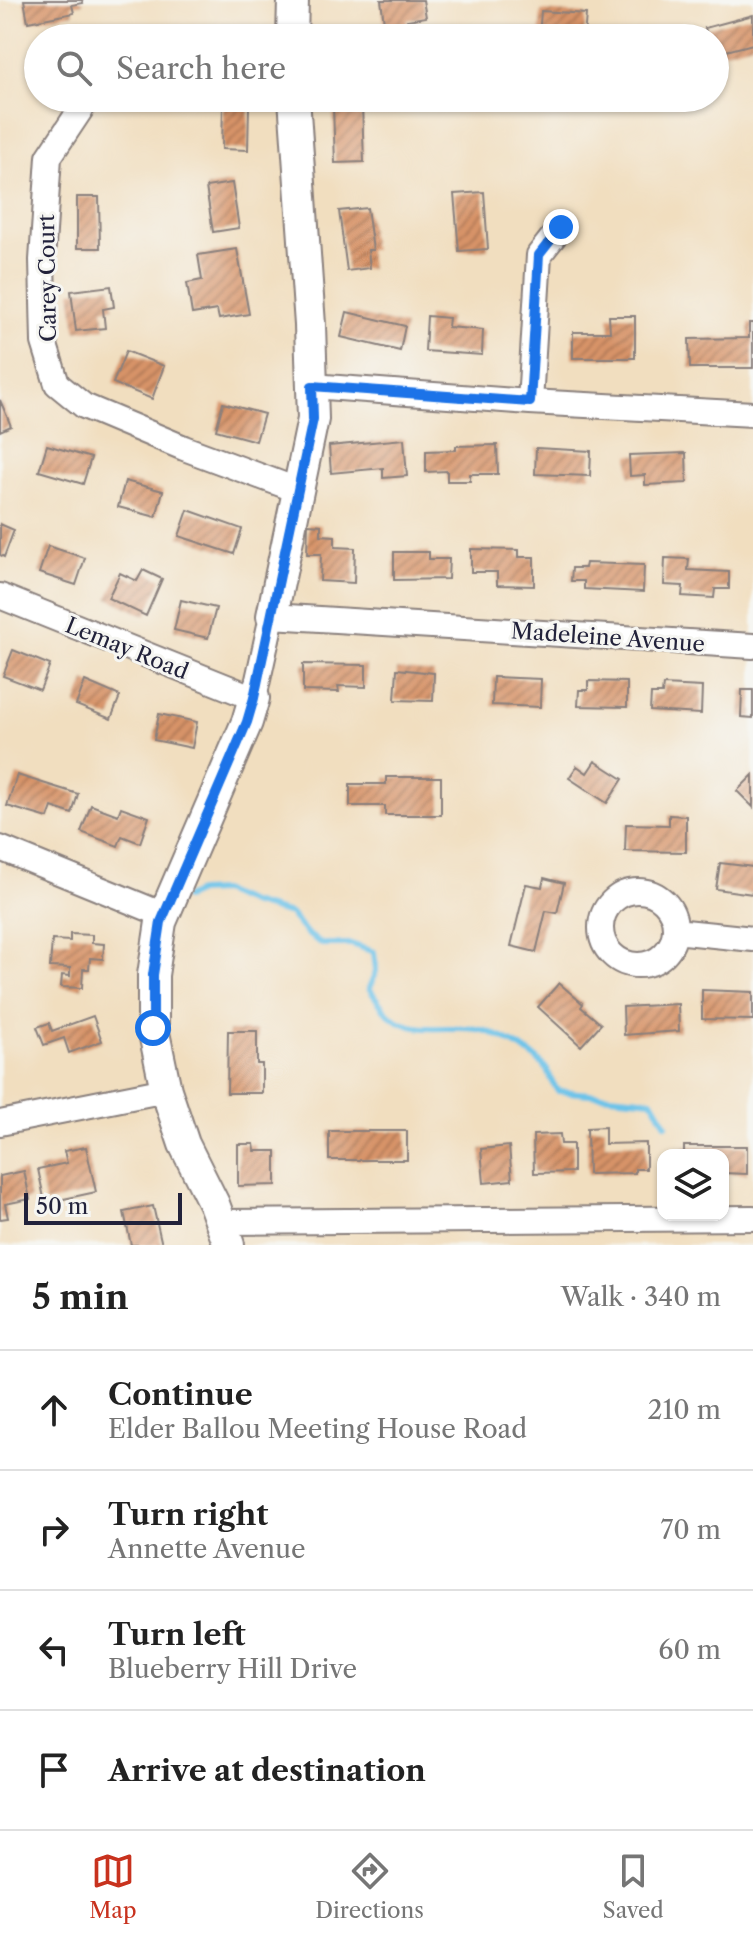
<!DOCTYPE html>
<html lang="en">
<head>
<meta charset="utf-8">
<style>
  body { margin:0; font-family:"Libre Caslon Text",serif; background:#f6f6f6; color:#222 }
  .controls { position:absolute; right:24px; bottom:24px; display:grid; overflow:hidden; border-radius:16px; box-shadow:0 2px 6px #0004 }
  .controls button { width:72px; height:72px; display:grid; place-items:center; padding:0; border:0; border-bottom:2px solid #e0e0e0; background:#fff; color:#222; font:40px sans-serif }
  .scale { position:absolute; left:24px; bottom:20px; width:158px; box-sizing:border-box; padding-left:8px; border:4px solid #22223b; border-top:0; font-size:22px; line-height:28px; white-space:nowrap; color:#22223b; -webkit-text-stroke:6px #f6f6f2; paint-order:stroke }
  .stop { position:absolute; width:24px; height:24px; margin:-18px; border:6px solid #1a73e8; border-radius:50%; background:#fff }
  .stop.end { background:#1a73e8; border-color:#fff; box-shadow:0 2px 8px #0008 }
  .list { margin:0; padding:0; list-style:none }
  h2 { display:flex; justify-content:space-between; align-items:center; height:104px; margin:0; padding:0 32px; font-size:34px }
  h2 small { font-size:26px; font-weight:400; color:#767676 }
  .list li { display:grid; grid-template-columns:52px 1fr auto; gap:24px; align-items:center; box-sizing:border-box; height:120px; padding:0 32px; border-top:2px solid #e0e0e0 }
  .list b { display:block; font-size:30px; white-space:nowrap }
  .list p { margin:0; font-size:26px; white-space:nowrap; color:#767676 }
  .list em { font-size:26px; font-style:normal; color:#767676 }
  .icon { flex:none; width:44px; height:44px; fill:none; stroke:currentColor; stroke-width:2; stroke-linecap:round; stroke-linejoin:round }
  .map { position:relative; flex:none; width:753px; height:1245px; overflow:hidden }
  .search { position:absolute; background:#fff; box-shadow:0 2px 6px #0004; left:24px; right:24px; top:24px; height:88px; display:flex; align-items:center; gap:20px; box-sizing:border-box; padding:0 28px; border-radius:44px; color:#767676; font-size:30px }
  .sheet { height:584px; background:#fff }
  nav { display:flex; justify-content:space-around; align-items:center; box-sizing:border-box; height:112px; border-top:2px solid #e0e0e0; background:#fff; font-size:22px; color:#767676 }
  nav a { display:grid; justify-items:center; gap:4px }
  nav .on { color:#c8321e }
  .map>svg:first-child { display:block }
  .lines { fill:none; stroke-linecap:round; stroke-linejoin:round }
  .stream { stroke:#6cc3e9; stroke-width:6 }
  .building { fill:url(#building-hatch) }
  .minor-casing { stroke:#8a807d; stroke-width:28 }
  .tertiary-casing { stroke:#8a807d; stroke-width:34 }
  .minor { stroke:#fff; stroke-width:24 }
  .tertiary { stroke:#fff; stroke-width:30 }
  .route { stroke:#1a73e8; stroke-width:10 }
  .labels { text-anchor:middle; stroke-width:6; stroke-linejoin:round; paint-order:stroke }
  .street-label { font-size:22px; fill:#22223b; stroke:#f6f6f2 }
</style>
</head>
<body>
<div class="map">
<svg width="753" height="1245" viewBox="0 0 753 1245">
  <defs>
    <pattern id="building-hatch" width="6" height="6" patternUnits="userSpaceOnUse" patternTransform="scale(2)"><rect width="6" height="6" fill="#d79367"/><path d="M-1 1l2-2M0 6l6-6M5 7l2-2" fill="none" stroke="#ae7856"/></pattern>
  </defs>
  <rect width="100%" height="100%" fill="#f6f6f2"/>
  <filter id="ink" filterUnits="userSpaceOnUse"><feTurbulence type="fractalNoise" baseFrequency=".0125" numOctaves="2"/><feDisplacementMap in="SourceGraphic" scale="16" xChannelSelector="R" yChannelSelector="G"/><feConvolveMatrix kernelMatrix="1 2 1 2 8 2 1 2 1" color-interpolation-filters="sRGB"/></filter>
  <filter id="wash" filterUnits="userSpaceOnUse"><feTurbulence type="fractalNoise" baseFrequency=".006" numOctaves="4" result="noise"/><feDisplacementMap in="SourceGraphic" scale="32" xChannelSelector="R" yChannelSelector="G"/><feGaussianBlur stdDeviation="1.8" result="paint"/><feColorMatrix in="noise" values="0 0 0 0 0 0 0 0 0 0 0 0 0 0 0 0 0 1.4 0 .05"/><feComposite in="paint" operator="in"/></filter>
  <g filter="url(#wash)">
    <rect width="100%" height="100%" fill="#f1debf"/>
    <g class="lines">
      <path class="stream" d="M185 898 198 892 221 891 250 903 290 914 307 934 322 944H351L374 952 376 971 369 988C376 998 383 1010 392 1017 419 1038 459 1021 489 1032 507 1039 536 1054 547 1070 551 1077 552 1084 558 1091L652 1100 666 1124"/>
    </g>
    <g id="blocks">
      <path class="building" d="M24 0H82L83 3 72 5 74 13 28 22Z
        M381 0H423L426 17 407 20 409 34 386 38Z
        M541 11 586 14 584 38H539Z
        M753 15V44L715 54V38H708L705 28Z
        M225 32H249V38H225Z
        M223 105 249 106 248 150 222 149Z
        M362 105 364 162 335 163 333 106Z
        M232 183 239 228 213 232 206 187Z
        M484 192 488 249 459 251 454 194Z
        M77 197H99L100 248H77Z
        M367 208 373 250H368L370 268 347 271 339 211Z
        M237 249 249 314 219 319 217 310 192 314 187 283 202 280 198 255Z
        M111 286 114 307 103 309 105 328 76 331 71 291Z
        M347 312 405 326 400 351 341 337Z
        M427 316 449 318 448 327 483 330 482 355 425 351Z
        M609 316H635V358H573V332H610Z
        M749 323H753V368H690L689 339 749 338Z
        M126 351 164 366 152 399 113 383Z
        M0 400 11 426 0 431Z
        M223 403 264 414 256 441 216 430Z
        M404 439 407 476 383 478V468L331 473 329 446Z
        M47 445 91 458 83 484 39 471Z
        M497 445 498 474H470V481H447V471L426 472V451L456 450V446Z
        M536 448 591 451 590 476 535 474Z
        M686 453 687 483 645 485V475L630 476 629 455Z
        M125 481 163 491 156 517 118 507Z
        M188 510 242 529 234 554 179 536Z
        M0 524 14 530 4 557 0 555Z
        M308 524 321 525V535L335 536V547L355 548 354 583 320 581 321 554H307Z
        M48 546 85 558 76 585 39 573Z
        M471 549 519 550V557H534V586L497 585V572H471Z
        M394 552H429V559H449L448 579 394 580Z
        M665 558 689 559 688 570 729 572V589H715L714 598 682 596 683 586 664 585Z
        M586 563 644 565 643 592 584 589V581H571L572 568H585Z
        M143 570 162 579 146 616 108 598 120 573 137 581Z
        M181 600 216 608 208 638 174 630Z
        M13 650 50 665 40 690 3 676Z
        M303 664 366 665V687L338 686 339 692 303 691Z
        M397 669 434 673 433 701 395 700Z
        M493 677 541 679 540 707 492 705Z
        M85 681 120 696 111 719 76 705Z
        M588 681 627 682V707L578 706 579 690H588Z
        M663 685 702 687 701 714 650 711 651 694H662Z
        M742 690H753V718L741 717Z
        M159 714 197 722 192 748 154 740Z
        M595 761 623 779 607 803 569 778 577 766 587 773Z
        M17 775 78 794 72 814 52 807 48 818 7 806Z
        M753 775V807L737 791Z
        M386 777H441V815H385V806H350V784H386Z
        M91 805 118 815 121 807 149 817 140 843 122 836 118 846 81 832Z
        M669 815 686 816V852L625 851 626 824 669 825Z
        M720 863 753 867V894L716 889Z
        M544 878 564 883 557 913 546 911 536 952 511 946 526 884 542 887Z
        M70 934 92 935V943L104 944 103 959 90 958 89 969H83L82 988 61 987 62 975 70 976V968L50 967 52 940 70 941Z
        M559 983 583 1004 581 1007 601 1024 581 1046 538 1007Z
        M702 990 753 992V1020L702 1019Z
        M678 1004 679 1031 624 1035 623 1007Z
        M93 1016 102 1041 69 1053 64 1038 44 1045 37 1027 49 1023 52 1031Z
        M228 1031H257V1064H262V1093H227Z
        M605 1127V1144L646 1143V1169H635V1173L588 1174 587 1128Z
        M329 1131H407V1160H329Z
        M560 1134 561 1144H573V1172L534 1173 533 1135Z
        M238 1144H254L255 1151H276V1185L238 1186Z
        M509 1146 512 1180 484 1183 481 1149Z
        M684 1146H747V1174L723 1173V1155H684Z
        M86 1147 96 1192 45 1203 38 1169 67 1163 64 1151Z
        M24 1171 30 1199 5 1204 8 1218 0 1219V1176Z
        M153 1206 162 1245H131L124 1212Z"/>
    </g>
  </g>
  <g filter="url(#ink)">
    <use href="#blocks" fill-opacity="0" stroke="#8a807d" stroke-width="2"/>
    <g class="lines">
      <g class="minor-casing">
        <path id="minor" d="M81 109 49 157 42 260 44 342 57 384 84 406 184 448 297 490
          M312 386 530 402 753 414
          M530 402 539 255 561 227
          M0 596 254 698 272 616 753 646
          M0 848 164 915
          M601 928a37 37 0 1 1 74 0a37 37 0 1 1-74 0Z
          M675 931 753 939
          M0 1123 166 1090
          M220 1222 753 1218"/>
      </g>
      <g class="tertiary-casing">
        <path id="tertiary" d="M292 38 293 0
          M272 616 313 419 310 325 294 98
          M229 1245 214 1204 184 1144 166 1090 153 1028V975L161 922 247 722 254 698"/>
      </g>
      <use href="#minor" class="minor"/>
      <use href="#tertiary" class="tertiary"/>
    </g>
  </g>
  <g class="lines" filter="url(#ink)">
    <path class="route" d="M153 1028V975L161 922 247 722 254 698 313 419 312 386 530 402 539 255 561 227"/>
  </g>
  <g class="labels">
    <g class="street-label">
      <text transform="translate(47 278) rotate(-91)" y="8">Carey Court</text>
      <text transform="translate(608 637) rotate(4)" y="8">Madeleine Avenue</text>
      <text transform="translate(127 648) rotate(22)" y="8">Lemay Road</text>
    </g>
  </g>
</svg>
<div class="controls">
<button><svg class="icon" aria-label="layers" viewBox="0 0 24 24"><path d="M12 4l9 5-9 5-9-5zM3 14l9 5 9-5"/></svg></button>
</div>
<div class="scale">50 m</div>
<div class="stop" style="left:153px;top:1028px"></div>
<div class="stop end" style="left:561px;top:227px"></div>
<div class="search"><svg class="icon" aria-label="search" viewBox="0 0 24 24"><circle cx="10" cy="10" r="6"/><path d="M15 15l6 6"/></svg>Search here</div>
</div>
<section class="sheet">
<h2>5 min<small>Walk · 340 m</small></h2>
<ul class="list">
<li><svg class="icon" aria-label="ahead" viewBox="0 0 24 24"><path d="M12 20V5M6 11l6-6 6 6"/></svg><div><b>Continue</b><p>Elder Ballou Meeting House Road</p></div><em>210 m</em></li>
<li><svg class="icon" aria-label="right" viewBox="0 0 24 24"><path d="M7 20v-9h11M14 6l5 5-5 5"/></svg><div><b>Turn right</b><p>Annette Avenue</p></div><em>70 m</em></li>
<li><svg class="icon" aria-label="left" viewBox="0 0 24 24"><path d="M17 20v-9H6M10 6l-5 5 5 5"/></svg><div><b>Turn left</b><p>Blueberry Hill Drive</p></div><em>60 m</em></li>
<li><svg class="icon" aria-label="arrive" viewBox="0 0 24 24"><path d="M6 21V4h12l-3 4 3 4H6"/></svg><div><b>Arrive at destination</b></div></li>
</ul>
</section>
<nav>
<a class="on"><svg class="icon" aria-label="map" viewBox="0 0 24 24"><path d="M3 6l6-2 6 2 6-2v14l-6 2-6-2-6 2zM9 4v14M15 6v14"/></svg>Map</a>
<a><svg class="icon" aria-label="directions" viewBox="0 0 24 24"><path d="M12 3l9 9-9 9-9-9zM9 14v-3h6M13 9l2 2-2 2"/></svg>Directions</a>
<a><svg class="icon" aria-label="saved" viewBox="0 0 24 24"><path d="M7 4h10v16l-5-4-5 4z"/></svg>Saved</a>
</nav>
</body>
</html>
